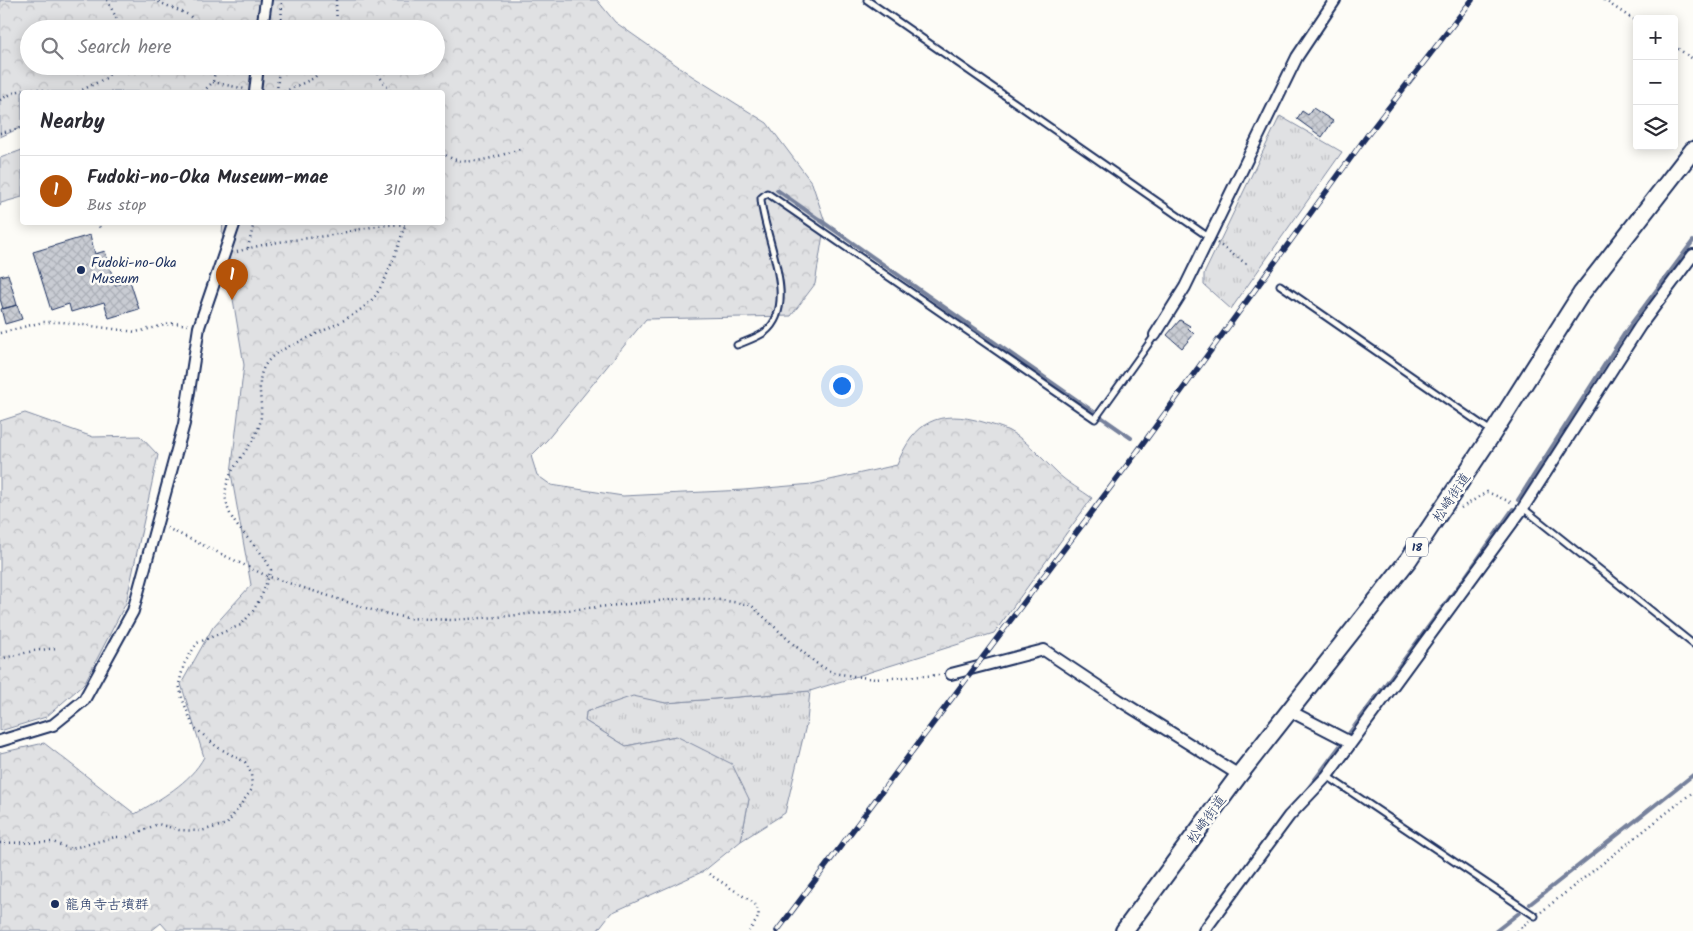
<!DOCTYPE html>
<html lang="en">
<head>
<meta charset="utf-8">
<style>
  body { margin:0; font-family:Kalam,"Klee One",sans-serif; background:#f7f7f7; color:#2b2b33 }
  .controls { position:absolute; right:15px; top:15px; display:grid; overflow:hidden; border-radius:5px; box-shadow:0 2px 12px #0003 }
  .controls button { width:45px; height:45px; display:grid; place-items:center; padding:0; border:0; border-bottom:1px solid #e1e1e2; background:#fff; color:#2b2b33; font:25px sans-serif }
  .you { position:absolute; left:841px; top:385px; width:18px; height:18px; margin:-12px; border:4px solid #fff; border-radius:50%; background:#1a73e8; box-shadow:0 0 0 8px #1a73e833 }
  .badge { display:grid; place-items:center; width:32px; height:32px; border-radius:50%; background:#b45309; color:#fff; font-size:16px; font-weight:700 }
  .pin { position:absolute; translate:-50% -41px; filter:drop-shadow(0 1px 2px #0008) }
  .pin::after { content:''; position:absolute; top:26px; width:18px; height:15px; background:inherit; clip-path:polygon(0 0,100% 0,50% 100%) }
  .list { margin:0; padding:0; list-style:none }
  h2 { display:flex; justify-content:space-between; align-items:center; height:65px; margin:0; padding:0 20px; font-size:21px }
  h2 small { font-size:16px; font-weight:400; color:#7c7c81 }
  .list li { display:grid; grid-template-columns:32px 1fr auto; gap:15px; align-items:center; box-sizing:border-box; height:70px; padding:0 20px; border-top:1px solid #e1e1e2 }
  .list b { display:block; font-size:19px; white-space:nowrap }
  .list p { margin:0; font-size:16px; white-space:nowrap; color:#7c7c81 }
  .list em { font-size:16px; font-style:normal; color:#7c7c81 }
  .icon { flex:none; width:28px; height:28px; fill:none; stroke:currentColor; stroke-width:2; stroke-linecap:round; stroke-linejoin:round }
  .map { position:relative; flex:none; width:1693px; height:931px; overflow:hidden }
  .search { position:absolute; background:#fff; box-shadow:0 2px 12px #0003; left:20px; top:20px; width:425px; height:55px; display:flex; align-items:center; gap:12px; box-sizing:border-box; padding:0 18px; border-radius:28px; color:#7c7c81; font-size:19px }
  .panel { position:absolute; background:#fff; box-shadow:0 2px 12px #0003; left:20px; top:90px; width:425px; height:135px; border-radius:5px }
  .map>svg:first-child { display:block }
  .grass { fill:url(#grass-tufts); stroke:#7e88a0 }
  .forest { fill:url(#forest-crowns); stroke:#7e88a0; fill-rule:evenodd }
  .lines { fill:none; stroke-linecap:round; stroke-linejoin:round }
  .stream { stroke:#76819c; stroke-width:4 }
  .building { fill:url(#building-cross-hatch); stroke:#1b2f5e }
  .service-casing { stroke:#1b2f5e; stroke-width:9 }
  .minor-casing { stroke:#1b2f5e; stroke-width:14 }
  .primary-casing { stroke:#1b2f5e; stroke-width:20 }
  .path { stroke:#1b2f5e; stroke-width:2.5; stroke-dasharray:1 4; stroke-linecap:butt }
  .service { stroke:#fdfcf7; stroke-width:5 }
  .minor { stroke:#fdfcf7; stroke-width:10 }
  .primary { stroke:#fdfcf7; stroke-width:16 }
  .rail-casing { stroke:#1b2f5e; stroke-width:5.5 }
  .rail { stroke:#fdfcf7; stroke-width:4; stroke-dasharray:11; stroke-linecap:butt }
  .poi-dot { fill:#1b2f5e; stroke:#fdfcf7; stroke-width:2 }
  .labels { text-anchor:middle; stroke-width:5; stroke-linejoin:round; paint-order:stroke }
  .shield { fill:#fdfcf7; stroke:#5f6c8c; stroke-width:1 }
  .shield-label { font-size:12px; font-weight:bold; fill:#1b2f5e }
  .poi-label { font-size:14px; fill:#1b2f5e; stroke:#fdfcf7; text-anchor:start }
  .street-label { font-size:14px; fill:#1b2f5e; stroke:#fdfcf7 }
</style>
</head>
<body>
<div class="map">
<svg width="1693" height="931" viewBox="0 0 1693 931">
  <defs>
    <pattern id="grass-tufts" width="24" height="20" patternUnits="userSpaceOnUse" patternTransform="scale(1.25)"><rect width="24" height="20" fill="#e0e1e3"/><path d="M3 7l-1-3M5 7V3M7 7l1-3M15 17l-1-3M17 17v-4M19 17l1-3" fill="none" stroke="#c0c1c5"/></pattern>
    <pattern id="forest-crowns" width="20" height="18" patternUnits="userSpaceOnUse" patternTransform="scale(1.25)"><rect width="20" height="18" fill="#e0e1e3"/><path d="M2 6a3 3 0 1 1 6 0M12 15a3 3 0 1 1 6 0" fill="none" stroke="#c0c1c5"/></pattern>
    <pattern id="building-cross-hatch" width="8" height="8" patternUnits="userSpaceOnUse" patternTransform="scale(1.25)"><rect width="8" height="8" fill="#c9ccd3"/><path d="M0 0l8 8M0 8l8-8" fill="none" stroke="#acb0b8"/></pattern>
  </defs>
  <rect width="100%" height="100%" fill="#fdfcf7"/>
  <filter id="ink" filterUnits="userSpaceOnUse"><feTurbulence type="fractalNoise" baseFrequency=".02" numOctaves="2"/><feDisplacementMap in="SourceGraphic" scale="10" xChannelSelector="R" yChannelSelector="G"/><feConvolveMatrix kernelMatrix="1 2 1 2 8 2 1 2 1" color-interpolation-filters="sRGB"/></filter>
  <g filter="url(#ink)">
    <path class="grass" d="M1280 116 1342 152 1231 309 1204 285V274Z
      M810 691 807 721 785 813 741 841 749 799 676 736 626 746 585 721 586 712 633 695 666 703Z"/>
    <path class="forest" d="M0 0H597L615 22 692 76 767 123 812 183 825 222 815 284 791 316 646 319 547 440 531 456 537 475 551 485 623 496 744 490 812 484 897 465C914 421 939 409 983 422 992 425 1002 427 1009 431 1028 441 1042 459 1058 474 1068 483 1081 490 1092 498L994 633 810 691 666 703 633 696 586 712 585 721 626 746 676 736 732 764 749 799 741 841 704 871 611 913 597 931H168L161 923 151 931H0V753L44 743 135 814C160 799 190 783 204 757L181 684 213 627 251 585 231 473 244 365 222 233 223 223 442 222V92H22V127L0 137ZM29 29H436V66H29Z
      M22 150V197L1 203 0 206V158Z
      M25 413 93 437 140 436 158 455 126 603 84 684 46 717 0 731V421Z"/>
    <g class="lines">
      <path class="stream" d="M777 190 1131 438
        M1518 500 1626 331 1693 241
        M1348 735 1466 576 1513 509
        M1304 794 1340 746
        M1530 904 1693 775
        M1496 931 1519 913"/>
    </g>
    <path class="building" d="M1313 108 1333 121 1322 137 1297 119 1302 111 1308 115Z
      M90 235 95 254 105 251 115 285 130 281 139 309 109 318 104 302 71 312 69 304 51 310 33 252Z
      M8 274 17 305 3 309 0 299V276Z
      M17 305 22 319 5 324 1 309Z
      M1180 320 1190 326 1188 328 1194 334 1182 348 1167 335Z"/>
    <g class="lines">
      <g class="service-casing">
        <path id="service" d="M867 0 1210 238
          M1280 285 1491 431
          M737 345C746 341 757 338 765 332 801 303 762 233 761 198L767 193 1095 419 1155 335
          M1523 508 1693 644
          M1327 776 1535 916"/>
      </g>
      <g class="minor-casing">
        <path id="minor" d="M262 29 266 0
          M255 92 258 66
          M1155 335 1185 287 1297 57 1335 0
          M951 674 1044 650 1119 700 1239 775
          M1290 711 1350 742
          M0 741 53 725 84 700 133 611 184 424 199 327 235 222
          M1204 931 1289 816 1327 776 1523 508 1640 326 1693 255"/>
      </g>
      <g class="primary-casing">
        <path id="primary" d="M1124 931 1239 775 1409 559 1493 433 1581 294 1693 150"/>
      </g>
      <path class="path" d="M107 0 122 29
        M154 0 189 15 202 29
        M336 0 337 29
        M1604 0 1637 22
        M281 29 282 0
        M1674 46 1693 59
        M372 66 391 92
        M213 82 245 89
        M78 92 106 78 116 66
        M203 92 213 82 216 66
        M277 92 279 66
        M284 92 314 78 325 66
        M0 100C16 90 32 85 49 92
        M0 133 22 128
        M442 152C463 172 500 155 523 148
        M97 222 100 228
        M1217 243 1248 265
        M248 248 254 222
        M237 252C266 242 295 240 325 236 353 232 376 223 405 225
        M0 333 43 322H62L136 332 174 323 188 325
        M1461 508 1487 492 1513 503
        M167 528 267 576 375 611 407 618 451 620 498 617 688 598 721 600 751 605 792 643 816 663 833 673 875 679 939 675
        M0 659 33 651 56 648
        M0 843 53 842 70 849 115 837H127L158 824 179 830 201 831 227 824 252 789 251 773 245 762 217 747 193 726 182 698 179 684 184 664 197 643 241 625 253 611 262 595 271 570C261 545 233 531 227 505 218 472 253 452 260 423 265 400 251 377 271 358 279 349 303 341 314 335 333 326 362 313 375 296 388 278 399 244 406 222
        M709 874 754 903C763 914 757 920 749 931
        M1541 912 1693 792
        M1517 931 1529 921"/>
      <use href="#service" class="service"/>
      <use href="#minor" class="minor"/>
      <use href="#primary" class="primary"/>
      <g class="rail-casing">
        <path id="rail" d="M777 931 1137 452 1366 137 1472 0"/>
      </g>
      <use href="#rail" class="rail"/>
    </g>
  </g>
  <g class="poi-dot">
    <circle cx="81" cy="270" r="5"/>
    <circle cx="55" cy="904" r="5"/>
  </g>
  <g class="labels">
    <rect class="shield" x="1406" y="537.5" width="22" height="19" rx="4"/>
    <g class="shield-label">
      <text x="1417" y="551">18</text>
    </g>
    <g class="poi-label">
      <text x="91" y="267">Fudoki-no-Oka<tspan x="91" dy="16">Museum</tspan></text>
      <text x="65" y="909">龍角寺古墳群</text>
    </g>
    <g class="street-label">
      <text transform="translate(1451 497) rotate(-56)" y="5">松崎街道</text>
      <text transform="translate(1206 819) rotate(-54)" y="5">松崎街道</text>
    </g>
  </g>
</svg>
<div class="controls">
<button>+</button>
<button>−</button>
<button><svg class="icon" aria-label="layers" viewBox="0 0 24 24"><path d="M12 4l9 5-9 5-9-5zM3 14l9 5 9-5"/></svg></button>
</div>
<div class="you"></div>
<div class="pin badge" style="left:232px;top:300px">1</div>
<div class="search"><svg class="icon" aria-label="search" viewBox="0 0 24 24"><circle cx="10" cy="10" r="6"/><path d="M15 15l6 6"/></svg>Search here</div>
<section class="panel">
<h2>Nearby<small></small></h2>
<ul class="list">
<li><span class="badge">1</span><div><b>Fudoki-no-Oka Museum-mae</b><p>Bus stop</p></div><em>310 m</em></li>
</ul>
</section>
</div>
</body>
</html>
